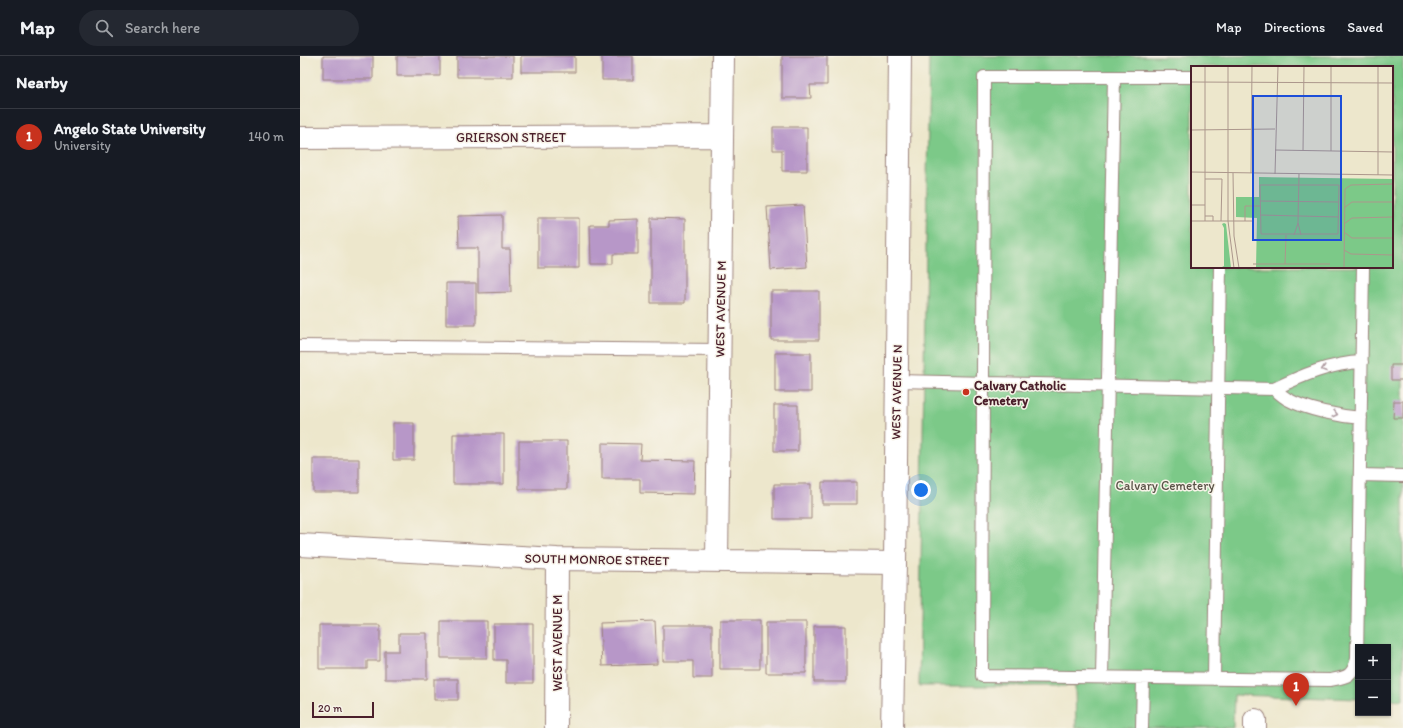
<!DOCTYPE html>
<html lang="en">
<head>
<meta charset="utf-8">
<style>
  body { margin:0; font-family:Itim,sans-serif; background:#242831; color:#f1f3f6 }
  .controls { position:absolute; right:12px; bottom:12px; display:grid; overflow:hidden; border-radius:0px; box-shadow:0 1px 3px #0004 }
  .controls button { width:36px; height:36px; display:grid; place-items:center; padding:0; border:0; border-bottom:1px solid #363941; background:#171b24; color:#f1f3f6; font:20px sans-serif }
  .scale { position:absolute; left:12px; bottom:10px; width:62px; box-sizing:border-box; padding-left:4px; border:2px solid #4a1f2b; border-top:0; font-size:11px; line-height:14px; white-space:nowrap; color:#4a1f2b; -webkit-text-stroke:3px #f7f3e8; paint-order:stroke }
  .you { position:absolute; left:621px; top:434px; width:14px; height:14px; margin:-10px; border:3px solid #fff; border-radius:50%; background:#1a73e8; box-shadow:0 0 0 6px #1a73e833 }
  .badge { display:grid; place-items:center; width:26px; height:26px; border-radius:50%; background:#c8321e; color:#fff; font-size:13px; font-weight:700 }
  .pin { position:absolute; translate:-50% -33px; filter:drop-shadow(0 1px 2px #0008) }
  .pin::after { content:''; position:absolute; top:21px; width:14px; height:12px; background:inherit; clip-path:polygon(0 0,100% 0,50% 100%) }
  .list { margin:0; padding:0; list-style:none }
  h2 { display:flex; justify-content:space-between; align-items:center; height:52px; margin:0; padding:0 16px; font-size:17px }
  h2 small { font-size:13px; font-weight:400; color:#9ea1a6 }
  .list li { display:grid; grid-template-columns:26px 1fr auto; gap:12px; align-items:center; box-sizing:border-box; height:56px; padding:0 16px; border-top:1px solid #363941 }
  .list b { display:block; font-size:15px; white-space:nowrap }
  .list p { margin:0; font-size:13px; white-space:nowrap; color:#9ea1a6 }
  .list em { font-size:13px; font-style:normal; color:#9ea1a6 }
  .icon { flex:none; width:22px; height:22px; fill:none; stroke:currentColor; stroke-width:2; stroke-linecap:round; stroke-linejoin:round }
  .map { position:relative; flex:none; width:1103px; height:672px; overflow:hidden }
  header { display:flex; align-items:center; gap:24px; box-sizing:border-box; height:56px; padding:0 20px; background:#171b24; border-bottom:1px solid #363941 }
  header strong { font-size:19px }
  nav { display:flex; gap:22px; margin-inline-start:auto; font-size:14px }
  .search { width:280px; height:36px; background:#242831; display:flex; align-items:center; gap:10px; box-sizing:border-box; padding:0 14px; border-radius:22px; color:#9ea1a6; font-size:15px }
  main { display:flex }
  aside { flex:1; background:#171b24 }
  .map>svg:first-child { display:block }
  .green { fill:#7cc988; stroke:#63745a; fill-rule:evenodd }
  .building { fill:#b797c8 }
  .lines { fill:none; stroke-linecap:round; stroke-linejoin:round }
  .service-casing { stroke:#9c837c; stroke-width:14 }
  .minor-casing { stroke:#9c837c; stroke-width:24 }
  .secondary-casing { stroke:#9c837c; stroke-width:24 }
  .service { stroke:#fff; stroke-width:12 }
  .minor { stroke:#fff; stroke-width:22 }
  .secondary { stroke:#fff; stroke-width:22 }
  .oneway { stroke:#ae9aa0 }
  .poi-dot { fill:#c8321e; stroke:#f7f3e8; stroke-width:1.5 }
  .labels { text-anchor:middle; stroke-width:3; stroke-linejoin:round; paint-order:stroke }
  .street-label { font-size:13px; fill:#4a1f2b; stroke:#f7f3e8 }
  .poi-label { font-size:13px; font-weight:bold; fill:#4a1f2b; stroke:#f7f3e8; text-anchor:start }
  .park-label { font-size:13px; fill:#595247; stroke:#f7f3e8 }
  .inset-road { fill:none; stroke:#ac978c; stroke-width:1 }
  .view { fill:#1d4ed8; fill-opacity:0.15; stroke:#1d4ed8; stroke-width:2 }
  .inset-edge { fill:none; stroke:#4a1f2b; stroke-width:2 }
</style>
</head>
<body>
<header>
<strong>Map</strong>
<div class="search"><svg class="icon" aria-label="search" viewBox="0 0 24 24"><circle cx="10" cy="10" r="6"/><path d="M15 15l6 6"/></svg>Search here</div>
<nav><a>Map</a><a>Directions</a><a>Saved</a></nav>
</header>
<main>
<aside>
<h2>Nearby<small></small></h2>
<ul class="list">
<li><span class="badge">1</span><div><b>Angelo State University</b><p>University</p></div><em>140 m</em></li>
</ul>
</aside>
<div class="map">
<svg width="1103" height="672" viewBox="0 0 1103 672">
  <rect width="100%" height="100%" fill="#f7f3e8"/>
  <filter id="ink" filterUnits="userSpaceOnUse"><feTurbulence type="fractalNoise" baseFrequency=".025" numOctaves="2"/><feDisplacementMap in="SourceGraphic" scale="8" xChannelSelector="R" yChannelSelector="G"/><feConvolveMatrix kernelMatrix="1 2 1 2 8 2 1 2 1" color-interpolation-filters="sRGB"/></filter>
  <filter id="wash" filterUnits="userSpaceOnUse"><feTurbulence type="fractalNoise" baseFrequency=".012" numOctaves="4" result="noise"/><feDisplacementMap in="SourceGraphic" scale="16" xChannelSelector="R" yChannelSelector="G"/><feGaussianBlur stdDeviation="0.9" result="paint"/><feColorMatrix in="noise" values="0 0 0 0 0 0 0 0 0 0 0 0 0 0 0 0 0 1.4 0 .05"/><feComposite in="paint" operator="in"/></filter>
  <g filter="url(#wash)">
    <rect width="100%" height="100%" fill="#ede7cc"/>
    <path class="green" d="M629 0H1103V644L1088 643V591H1058V643L934 639 933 672H776L775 630H619ZM892 11H1092V211H892Z"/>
    <g id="blocks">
      <path class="building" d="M23 0H73V23H23Z
        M97 0H140V20H97Z
        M157 0H213V21H157Z
        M221 0H275V16H221Z
        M302 0H333V24H302Z
        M482 0H527V29H510L511 42H482Z
        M473 71H507V115H482V94H473Z
        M503 149 507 211 471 214 467 151Z
        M202 159V193H210L211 236 178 237V192H159L158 160Z
        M238 162H279V212H238Z
        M351 162 385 163V247H351Z
        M338 163V198H313V208H291L290 169H309V164Z
        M146 227H176V269H146Z
        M471 235H519V284H471Z
        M475 297H511V336H475Z
        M1091 309H1103V324H1091Z
        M1094 345H1103V362H1093Z
        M474 349H498V395H474Z
        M93 367H114V404H93Z
        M153 378H204V428H153Z
        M219 385H267V433H219Z
        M302 387 341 388 340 404 395 405 394 438 340 437V423H302Z
        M13 403H59V436H13Z
        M522 426H557V448H522Z
        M474 428H511V463H474Z
        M420 564H460V613H420Z
        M141 565H187V602H141Z
        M355 565 357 608 302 610 300 567Z
        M466 566H506V617H466Z
        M194 568H233V627H206V604H194Z
        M19 569H80V605H67V613H19Z
        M363 569H412V622H393V605H363Z
        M514 570H546V626H514Z
        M99 577H127V623H85V595H99Z
        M134 623H158V644H134Z"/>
    </g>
  </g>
  <g filter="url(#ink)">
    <use href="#blocks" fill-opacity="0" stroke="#9c837c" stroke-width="1"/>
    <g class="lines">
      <g class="service-casing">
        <path id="service" d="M892 21H684L682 620 1030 624C1047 621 1052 621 1057 603L1063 211
          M0 290 420 294
          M597 325 974 333C1001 320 1031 307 1062 306
          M974 333C978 336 982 340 987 343 1007 354 1039 360 1061 362
          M1060 419 1103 420
          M802 621 814 21
          M914 623 920 211
          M842 672 843 622"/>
      </g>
      <g class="minor-casing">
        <path id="minor" d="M0 82 422 80
          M0 489 257 503 595 507
          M417 505 423 0
          M256 672 257 503
          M955 672V664"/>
      </g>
      <g class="secondary-casing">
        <path id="secondary" d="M592 672 595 507 600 0"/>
      </g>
      <use href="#service" class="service"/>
      <use href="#minor" class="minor"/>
      <use href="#secondary" class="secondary"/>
    </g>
    <defs><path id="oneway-chevron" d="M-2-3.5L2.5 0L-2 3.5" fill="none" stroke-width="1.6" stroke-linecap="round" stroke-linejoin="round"/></defs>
    <g class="oneway">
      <use href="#oneway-chevron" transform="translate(1024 313) rotate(162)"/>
      <use href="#oneway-chevron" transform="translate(1035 358) rotate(14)"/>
    </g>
  </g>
  <circle class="poi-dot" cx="666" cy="336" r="4"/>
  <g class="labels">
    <g class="street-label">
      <text x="211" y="86">GRIERSON STREET</text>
      <text transform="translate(420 253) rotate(-89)" y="5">WEST AVENUE M</text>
      <text transform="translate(596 336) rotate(-89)" y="5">WEST AVENUE N</text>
      <text transform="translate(297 503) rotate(1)" y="5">SOUTH MONROE STREET</text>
      <text transform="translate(257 587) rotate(-90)" y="5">WEST AVENUE M</text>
    </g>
    <g class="poi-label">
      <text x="674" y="334">Calvary Catholic<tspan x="674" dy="15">Cemetery</tspan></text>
    </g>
    <g class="park-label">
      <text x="865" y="434">Calvary Cemetery</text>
    </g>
  </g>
  <g transform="translate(891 10)">
    <rect width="202" height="202" fill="#ede7cc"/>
    <path d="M68 111 202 113V202H65L66 152 45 151V131H68ZM33 157 35 158 40 202H29L33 200V162L31 158Z" fill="#7cc988"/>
    <path class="inset-road" d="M14 0V155M37 0V155L43 202M140 0V85M0 16 202 17M0 64 84 63M84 84 202 86M112 85 113 0M0 106 202 109M42 107 43 170 48 202M60 107 61 0M84 108 87 0M187 109V0M14 113H31L30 155M69 119H148L147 168H70ZM69 135 148 136M0 139H14M153 142 161 136H202M69 149 148 151M14 150H22V155M0 155H63M54 155V140H69M107 157 110 169M153 158 161 152 202 151M153 166 161 172H202M103 169 107 157 108 108M153 184 160 188 202 189M62 198H139M94 198 95 169M153 202 154 123 160 119 202 118"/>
    <path class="view" d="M62 30H150V174H62Z"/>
    <rect width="202" height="202" class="inset-edge"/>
  </g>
</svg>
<div class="controls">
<button>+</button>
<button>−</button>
</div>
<div class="scale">20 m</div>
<div class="you"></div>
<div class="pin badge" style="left:996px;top:650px">1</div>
</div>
</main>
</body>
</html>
